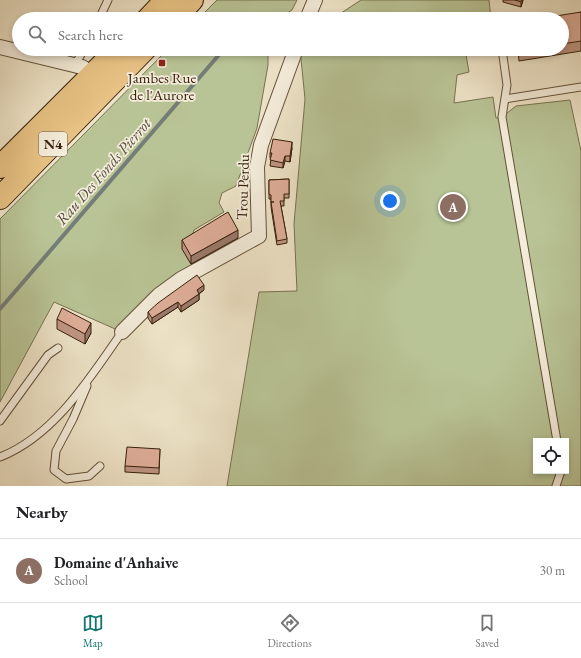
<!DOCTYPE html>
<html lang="en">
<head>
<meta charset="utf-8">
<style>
  body { margin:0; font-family:"EB Garamond",serif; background:#f6f6f6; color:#202124 }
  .controls { position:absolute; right:12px; bottom:12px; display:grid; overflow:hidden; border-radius:0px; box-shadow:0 2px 6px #0003 }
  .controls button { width:36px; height:36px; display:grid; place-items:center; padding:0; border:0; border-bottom:1px solid #e0e0e0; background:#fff; color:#202124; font:20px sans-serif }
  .you { position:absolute; left:390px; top:201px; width:14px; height:14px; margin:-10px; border:3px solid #fff; border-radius:50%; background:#1a73e8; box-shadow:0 0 0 6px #1a73e833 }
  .badge { display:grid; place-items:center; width:26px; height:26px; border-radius:50%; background:#0f766e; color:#fff; font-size:13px; font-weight:700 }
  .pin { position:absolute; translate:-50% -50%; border:2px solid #fff; box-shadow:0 1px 4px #0006 }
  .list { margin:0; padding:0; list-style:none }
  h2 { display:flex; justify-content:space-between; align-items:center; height:52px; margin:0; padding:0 16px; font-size:17px }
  h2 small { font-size:13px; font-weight:400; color:#757577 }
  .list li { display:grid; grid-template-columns:26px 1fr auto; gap:12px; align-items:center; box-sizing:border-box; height:64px; padding:0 16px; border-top:1px solid #e0e0e0 }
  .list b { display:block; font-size:15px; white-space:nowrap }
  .list p { margin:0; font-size:13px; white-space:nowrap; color:#757577 }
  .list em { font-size:13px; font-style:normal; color:#757577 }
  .icon { flex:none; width:22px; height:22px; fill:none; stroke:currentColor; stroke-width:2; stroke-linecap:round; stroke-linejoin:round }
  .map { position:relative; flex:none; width:581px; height:486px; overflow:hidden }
  .search { position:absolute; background:#fff; box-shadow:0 2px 6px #0003; left:12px; right:12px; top:12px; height:44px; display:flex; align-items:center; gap:10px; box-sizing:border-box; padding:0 14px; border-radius:22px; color:#757577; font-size:15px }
  .sheet { height:116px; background:#fff }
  nav { display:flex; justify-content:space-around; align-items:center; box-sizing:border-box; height:56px; border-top:1px solid #e0e0e0; background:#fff; font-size:11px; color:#757577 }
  nav a { display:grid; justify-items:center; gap:2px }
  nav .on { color:#0f766e }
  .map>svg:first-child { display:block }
  .green { fill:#b9c496; stroke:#787250; fill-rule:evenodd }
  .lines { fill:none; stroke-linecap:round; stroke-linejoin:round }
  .stream { stroke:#747d78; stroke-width:4 }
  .service-casing { stroke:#64503a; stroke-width:9 }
  .minor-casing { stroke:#64503a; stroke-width:16 }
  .primary-casing { stroke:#361f0b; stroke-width:24 }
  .service { stroke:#f4eddb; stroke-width:7 }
  .minor { stroke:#f4eddb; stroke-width:14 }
  .primary { stroke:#e7c284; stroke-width:22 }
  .wall { fill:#c09684; stroke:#361f0b }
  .shaded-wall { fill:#9c7a6c; stroke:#361f0b }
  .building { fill:#dfae9a; stroke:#361f0b }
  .poi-dot { fill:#8f2418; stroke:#f4eddb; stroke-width:1.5 }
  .labels { text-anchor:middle; stroke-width:3.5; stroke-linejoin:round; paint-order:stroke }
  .shield { fill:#f4eddb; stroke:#6f5d49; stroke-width:1 }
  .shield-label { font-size:14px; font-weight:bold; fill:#361f0b }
  .poi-label { font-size:15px; fill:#361f0b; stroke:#f4eddb }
  .street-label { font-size:15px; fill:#361f0b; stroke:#f4eddb }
  .water-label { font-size:16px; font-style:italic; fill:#554e41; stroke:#f4eddb }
</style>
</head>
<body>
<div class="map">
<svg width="581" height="486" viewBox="0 0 581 486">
  <rect width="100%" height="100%" fill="#eee4c8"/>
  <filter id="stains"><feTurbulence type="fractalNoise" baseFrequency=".005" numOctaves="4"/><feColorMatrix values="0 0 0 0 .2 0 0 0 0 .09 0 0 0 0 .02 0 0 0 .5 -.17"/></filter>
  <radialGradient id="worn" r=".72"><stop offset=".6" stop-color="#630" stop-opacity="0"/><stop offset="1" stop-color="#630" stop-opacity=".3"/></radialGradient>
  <path class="green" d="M217 0H297L292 10 278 19H198Z
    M361 0H489L491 19H332Z
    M168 49H268V65L257 128 236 186 222 193 219 203 224 212 194 230 187 257 195 271 122 332 54 302 0 402V219Z
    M300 49H465L469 72 457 75 454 103 493 97 496 118 502 117 516 106 570 100 581 151V486H227L259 292 297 291 294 224 305 99ZM536 441H566V471H536Z"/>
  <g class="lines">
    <path class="stream" d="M0 309 224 49"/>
    <g class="service-casing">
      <path id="service" d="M498 18V19
        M99 19 108 0
        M502 49 507 85 502 117 557 441
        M75 65 84 49
        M505 99 581 87
        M87 386 73 419 56 451 54 470 66 479 89 476 100 466
        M0 421 48 355 58 348
        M0 457C54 436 90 378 122 332
        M556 486 561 471"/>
    </g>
    <g class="minor-casing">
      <path id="minor" d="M307 19 315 0
        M0 47 82 67 93 74 99 80
        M122 332 159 295 181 279 259 236 257 167 261 145 296 49"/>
    </g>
    <g class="primary-casing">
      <path id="primary" d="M148 19 166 0
        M174 19 192 0
        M0 167 118 49
        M0 198 145 49"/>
    </g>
    <use href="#service" class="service"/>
    <use href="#minor" class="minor"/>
    <use href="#primary" class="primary"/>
  </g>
  <path class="wall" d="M503 0H523L521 7 503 2Z
    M581 12V51L519 61 518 49 512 50V49H562V19Z
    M67 49H78L77 52Z
    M292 148 290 162 285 161 283 168 270 166 271 159 270 158V153Z
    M289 179V198H284V206H281L287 239V243L277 245 271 207V199H269V180Z
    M238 238 191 264 182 249V240Z
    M204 290 199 294V300L181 312 178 307 152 324 148 318V312Z
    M57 319 91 333 85 344 57 329Z
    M160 449 159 474 125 472V466Z"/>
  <path class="shaded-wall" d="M522 0H523L521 7V2Z
    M292 142V148L290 162V156Z
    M285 156V161L283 168V163Z
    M238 230V238L191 264V256Z
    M204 285V290L197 295V290Z
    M199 294V300L181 312V306Z
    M178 302V307L152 324V318Z
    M91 323V333L85 344V334Z"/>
  <path class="building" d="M515 0H522L521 2Z
    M581 12V41L562 44V19H537Z
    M519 49H530L519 51Z
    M273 139 292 142 290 156H285L283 163 270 160 272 153H270Z
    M289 179V194H284V201H280L287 239 277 241 271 202H274H271V195L269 194V180Z
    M228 212 238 230 191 256 182 240Z
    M197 275 204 285 197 290 199 294 181 306 178 302 152 318 148 312 158 303Z
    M62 308 91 323 85 334 57 319Z
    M127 447 160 449 159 468 125 466Z"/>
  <rect class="poi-dot" x="158" y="59" width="8" height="8" rx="2"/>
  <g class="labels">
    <rect class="shield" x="39" y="132" width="28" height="24" rx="3"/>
    <g class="shield-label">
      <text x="53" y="149">N4</text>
    </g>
    <g class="poi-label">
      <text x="162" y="83">Jambes Rue<tspan x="162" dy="17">de l'Aurore</tspan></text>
    </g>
    <g class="street-label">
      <text transform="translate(243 187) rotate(-88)" y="5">Trou Perdu</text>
    </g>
    <g class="water-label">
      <text transform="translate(103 171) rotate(-49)" y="6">Rau Des Fonds Pierrot</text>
    </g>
  </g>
  <rect width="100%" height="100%" filter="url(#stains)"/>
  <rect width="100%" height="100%" fill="url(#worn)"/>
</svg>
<div class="controls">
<button><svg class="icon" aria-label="locate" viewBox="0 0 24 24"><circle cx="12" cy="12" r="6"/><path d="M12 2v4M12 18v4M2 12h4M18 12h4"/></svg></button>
</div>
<div class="you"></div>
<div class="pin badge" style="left:453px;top:207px;background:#8d6e63">A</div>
<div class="search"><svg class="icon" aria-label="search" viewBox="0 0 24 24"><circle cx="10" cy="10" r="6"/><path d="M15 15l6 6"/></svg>Search here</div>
</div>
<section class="sheet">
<h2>Nearby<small></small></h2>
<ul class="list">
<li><span class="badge" style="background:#8d6e63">A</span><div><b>Domaine d'Anhaive</b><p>School</p></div><em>30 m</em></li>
</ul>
</section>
<nav>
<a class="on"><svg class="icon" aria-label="map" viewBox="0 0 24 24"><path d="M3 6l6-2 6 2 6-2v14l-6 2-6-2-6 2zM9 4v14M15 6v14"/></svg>Map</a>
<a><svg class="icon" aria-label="directions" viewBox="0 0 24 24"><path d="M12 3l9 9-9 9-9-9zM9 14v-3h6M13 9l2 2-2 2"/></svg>Directions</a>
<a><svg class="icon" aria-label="saved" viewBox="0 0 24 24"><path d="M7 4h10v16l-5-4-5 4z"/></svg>Saved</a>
</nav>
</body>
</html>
